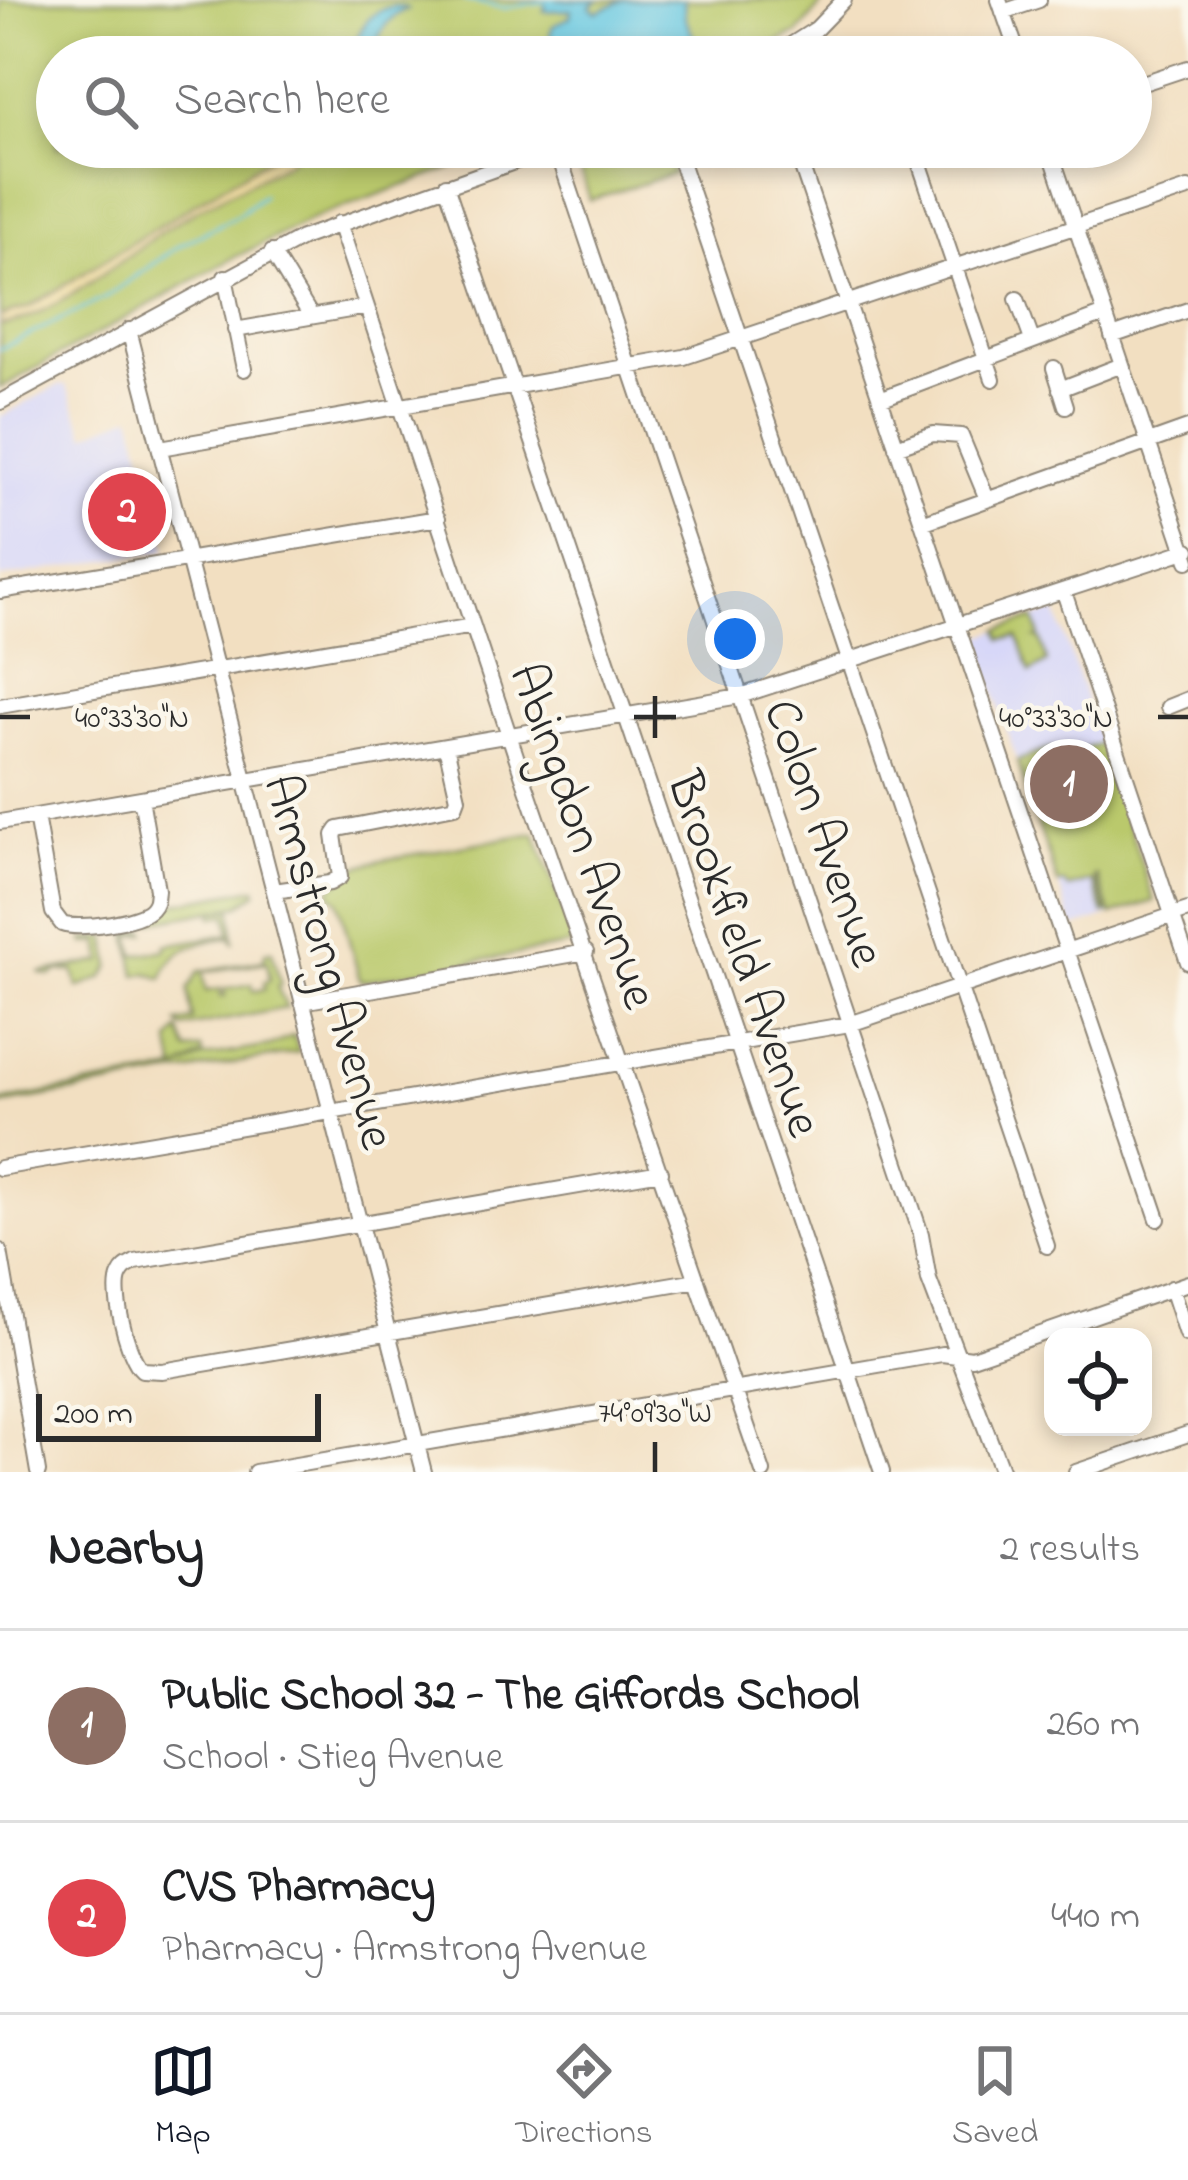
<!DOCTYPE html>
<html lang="en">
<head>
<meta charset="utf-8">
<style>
  body { margin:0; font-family:"Indie Flower",sans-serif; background:#f6f6f6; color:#202124 }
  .controls { position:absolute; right:36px; bottom:36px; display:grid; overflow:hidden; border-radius:24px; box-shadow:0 6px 18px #0003 }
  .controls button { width:108px; height:108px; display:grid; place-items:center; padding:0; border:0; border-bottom:3px solid #e0e0e0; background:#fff; color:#202124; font:60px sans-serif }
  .scale { position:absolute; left:36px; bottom:30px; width:285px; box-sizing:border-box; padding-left:12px; border:6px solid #2b2b2b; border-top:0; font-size:33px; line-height:42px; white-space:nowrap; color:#2b2b2b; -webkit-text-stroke:9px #fbf7ec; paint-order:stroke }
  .you { position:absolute; left:735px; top:639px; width:42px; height:42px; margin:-30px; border:9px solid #fff; border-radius:50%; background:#1a73e8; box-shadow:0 0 0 18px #1a73e833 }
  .badge { display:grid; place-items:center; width:78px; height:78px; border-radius:50%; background:#111827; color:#fff; font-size:39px; font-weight:700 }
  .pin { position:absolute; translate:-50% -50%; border:6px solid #fff; box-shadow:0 3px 12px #0006 }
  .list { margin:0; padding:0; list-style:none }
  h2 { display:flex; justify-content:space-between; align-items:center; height:156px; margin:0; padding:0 48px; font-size:51px }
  h2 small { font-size:39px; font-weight:400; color:#757577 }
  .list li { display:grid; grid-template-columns:78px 1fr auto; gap:36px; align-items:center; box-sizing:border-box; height:192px; padding:0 48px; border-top:3px solid #e0e0e0 }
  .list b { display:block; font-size:45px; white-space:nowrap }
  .list p { margin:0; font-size:39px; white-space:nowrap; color:#757577 }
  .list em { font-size:39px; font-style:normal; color:#757577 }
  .icon { flex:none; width:66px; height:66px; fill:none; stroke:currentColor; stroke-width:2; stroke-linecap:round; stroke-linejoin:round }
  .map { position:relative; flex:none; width:1188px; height:1472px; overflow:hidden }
  .search { position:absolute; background:#fff; box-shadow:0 6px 18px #0003; left:36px; right:36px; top:36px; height:132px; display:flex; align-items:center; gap:30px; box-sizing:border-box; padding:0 42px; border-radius:66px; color:#757577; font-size:45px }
  .sheet { height:540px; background:#fff }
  nav { display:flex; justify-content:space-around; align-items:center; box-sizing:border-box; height:168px; border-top:3px solid #e0e0e0; background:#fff; font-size:33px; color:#757577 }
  nav a { display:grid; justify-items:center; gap:6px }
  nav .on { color:#111827 }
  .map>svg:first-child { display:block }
  .built { fill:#d7d7f8 }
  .green { fill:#bac96c; stroke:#727a4c; stroke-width:3; fill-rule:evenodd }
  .sand { fill:#eeda9e; stroke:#8c8264; stroke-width:3 }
  .water { fill:#62c6e0; stroke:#467886; stroke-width:3 }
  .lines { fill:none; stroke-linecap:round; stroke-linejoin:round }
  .stream { stroke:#62c6e0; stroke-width:3 }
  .minor-casing { stroke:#8e8576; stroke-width:18 }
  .minor { stroke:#fff; stroke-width:14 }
  .ticks { fill:none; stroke:#2b2b2b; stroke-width:4.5 }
  .labels { text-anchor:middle; stroke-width:9; stroke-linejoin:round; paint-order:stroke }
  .street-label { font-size:51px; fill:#2b2b2b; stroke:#fbf7ec }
  .ticks-label { font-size:30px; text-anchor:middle; fill:#2b2b2b; stroke:#fbf7ec; stroke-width:9; stroke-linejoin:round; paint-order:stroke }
</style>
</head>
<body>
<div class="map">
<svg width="1188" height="1472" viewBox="0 0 1188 1472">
  <rect width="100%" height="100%" fill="#fbf7ec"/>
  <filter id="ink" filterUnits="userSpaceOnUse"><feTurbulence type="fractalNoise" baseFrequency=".00833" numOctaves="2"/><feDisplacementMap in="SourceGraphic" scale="24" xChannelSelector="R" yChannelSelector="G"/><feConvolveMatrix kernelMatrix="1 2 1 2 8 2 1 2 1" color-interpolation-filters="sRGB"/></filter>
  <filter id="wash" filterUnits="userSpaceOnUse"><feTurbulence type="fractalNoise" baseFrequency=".004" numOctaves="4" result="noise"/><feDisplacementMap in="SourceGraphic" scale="48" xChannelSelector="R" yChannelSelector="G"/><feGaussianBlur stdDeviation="2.7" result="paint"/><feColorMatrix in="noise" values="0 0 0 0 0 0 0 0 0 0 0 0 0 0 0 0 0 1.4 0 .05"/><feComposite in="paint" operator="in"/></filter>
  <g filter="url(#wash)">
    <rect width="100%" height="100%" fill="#f2dfc1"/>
    <path class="built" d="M59 385H66L86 435 132 415 167 550 0 578V417Z
      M1056 611 1154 901 1073 928 976 638Z"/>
    <path class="green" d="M0 0H825L798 33 743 57H57V147H510L319 216 233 258 0 388Z
      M596 147H664L673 174 590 200 576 157Z
      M1034 618 1040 636 1036 638 1041 640 1047 662 1031 672 1018 637 1002 639 999 630Z
      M1101 743 1154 901 1111 915 1097 876 1094 877 1107 913 1104 914 1092 881 1068 888 1064 883 1058 884 1017 761 1052 748 1057 758Z
      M535 833 576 944 362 981 359 977 338 900 331 895 330 889 356 867 382 860Z
      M256 888 257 892 238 906 147 923 165 905Z
      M232 909 234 944 231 937C199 943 174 945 162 979L147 973 136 975 128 933 145 930 146 933 131 936 135 955 166 950V945L230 934 227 915 213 917 212 912Z
      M107 937 111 966 103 978 78 988 74 971H60L50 976 39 973 103 961 100 942 85 944 84 940Z
      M272 951 281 985 277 986 287 1008 183 1028 178 1023 193 1020 188 989 199 971 264 960 265 952ZM267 962 270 980 264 982 265 989 253 991 252 984 224 989 225 996 221 997 220 989 206 991 203 972Z
      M179 1030 187 1051 201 1049 203 1055 177 1070 205 1057 270 1046 294 1035 299 1052 0 1105V1101L176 1070 170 1041Z"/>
    <path class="sand" d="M286 147H300L288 162C246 186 198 206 158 234 118 262 49 319 0 325V316L29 307Z"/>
    <path class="water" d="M546 0H598L590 7 597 12 624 0H684L685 18 694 38 668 56C652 51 651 34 630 45L621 57H559L550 34 553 26 570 17 571 10 544 11Z
      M395 6 409 9C385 15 379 37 369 57H349C360 32 365 11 395 6Z"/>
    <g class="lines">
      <path class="stream" d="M464 0 504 8 555 0
        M0 349 105 298 179 246 240 214 263 195"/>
    </g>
  </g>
  <g filter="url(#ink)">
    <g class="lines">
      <g class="minor-casing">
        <path id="minor" d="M999 0 1019 57
          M1003 12 1039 0
          M772 57 816 29 844 0
          M1131 87 1188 68
          M556 147 921 1234 929 1280 1002 1472
          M676 147 1047 1246
          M795 147 1158 1219
          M914 147 993 379
          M1049 147 1188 561
          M446 185 882 1472
          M339 223 523 777 763 1472
          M272 252 311 316
          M225 277 244 369
          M1017 299 1032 340
          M129 330 424 1472
          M235 330 367 307
          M1112 336 1188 310
          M1054 368 1066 406
          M1060 389 1122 365
          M880 399 1105 314
          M0 402 302 238 556 147
          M896 447 933 434 961 436 987 499
          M160 448 684 357 1188 189
          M922 523 1188 428
          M0 591 438 518
          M1064 592 1188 962
          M0 706 473 626
          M1168 707 1188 699
          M36 816 53 912 62 924C78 930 139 922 151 909 157 902 156 899 157 890L141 798
          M0 822 740 696 1188 550
          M274 891 330 883 340 877 334 835 338 829 455 806 458 798 446 746
          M302 1002 586 952
          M0 1168 850 1024 1188 910
          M661 1172 135 1262C128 1266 124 1267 120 1275 111 1292 128 1358 142 1370L162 1371 697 1280
          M0 1251 38 1472
          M1171 1288 1186 1334
          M255 1472 942 1354 972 1358 1188 1283
          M1076 1472 1188 1434"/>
      </g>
      <use href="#minor" class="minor"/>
    </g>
  </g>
  <path class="ticks" d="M655 696V738M0 717H30M634 717H676M1158 717H1188M655 1442V1472"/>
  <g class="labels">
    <g class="street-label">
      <text transform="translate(827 832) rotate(71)" y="18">Colon Avenue</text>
      <text transform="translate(586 835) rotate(71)" y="18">Abingdon Avenue</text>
      <text transform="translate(747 953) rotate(71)" y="18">Brookfield Avenue</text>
      <text transform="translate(332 961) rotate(75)" y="18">Armstrong Avenue</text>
    </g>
  </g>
  <g class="ticks-label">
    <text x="132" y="727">40°33'30"N</text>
    <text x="1056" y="727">40°33'30"N</text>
    <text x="655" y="1422">74°09'30"W</text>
  </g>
</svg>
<div class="controls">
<button><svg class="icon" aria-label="locate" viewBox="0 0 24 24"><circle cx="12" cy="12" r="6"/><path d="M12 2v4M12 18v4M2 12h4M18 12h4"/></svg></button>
</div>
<div class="scale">200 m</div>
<div class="you"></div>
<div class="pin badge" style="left:1069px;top:784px;background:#8d6e63">1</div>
<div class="pin badge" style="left:127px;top:512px;background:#e0444e">2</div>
<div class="search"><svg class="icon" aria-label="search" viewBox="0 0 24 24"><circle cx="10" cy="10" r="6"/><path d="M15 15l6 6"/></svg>Search here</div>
</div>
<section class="sheet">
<h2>Nearby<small>2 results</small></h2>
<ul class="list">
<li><span class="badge" style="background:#8d6e63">1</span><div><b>Public School 32 - The Giffords School</b><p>School · Stieg Avenue</p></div><em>260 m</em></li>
<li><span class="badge" style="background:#e0444e">2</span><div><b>CVS Pharmacy</b><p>Pharmacy · Armstrong Avenue</p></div><em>440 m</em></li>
</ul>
</section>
<nav>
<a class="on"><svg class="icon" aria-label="map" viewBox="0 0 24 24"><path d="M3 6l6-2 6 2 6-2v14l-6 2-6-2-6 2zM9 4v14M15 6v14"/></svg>Map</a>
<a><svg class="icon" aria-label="directions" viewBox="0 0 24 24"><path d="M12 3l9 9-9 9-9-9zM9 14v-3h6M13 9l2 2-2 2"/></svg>Directions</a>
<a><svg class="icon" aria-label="saved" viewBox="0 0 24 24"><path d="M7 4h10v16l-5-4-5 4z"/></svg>Saved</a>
</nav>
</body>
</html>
